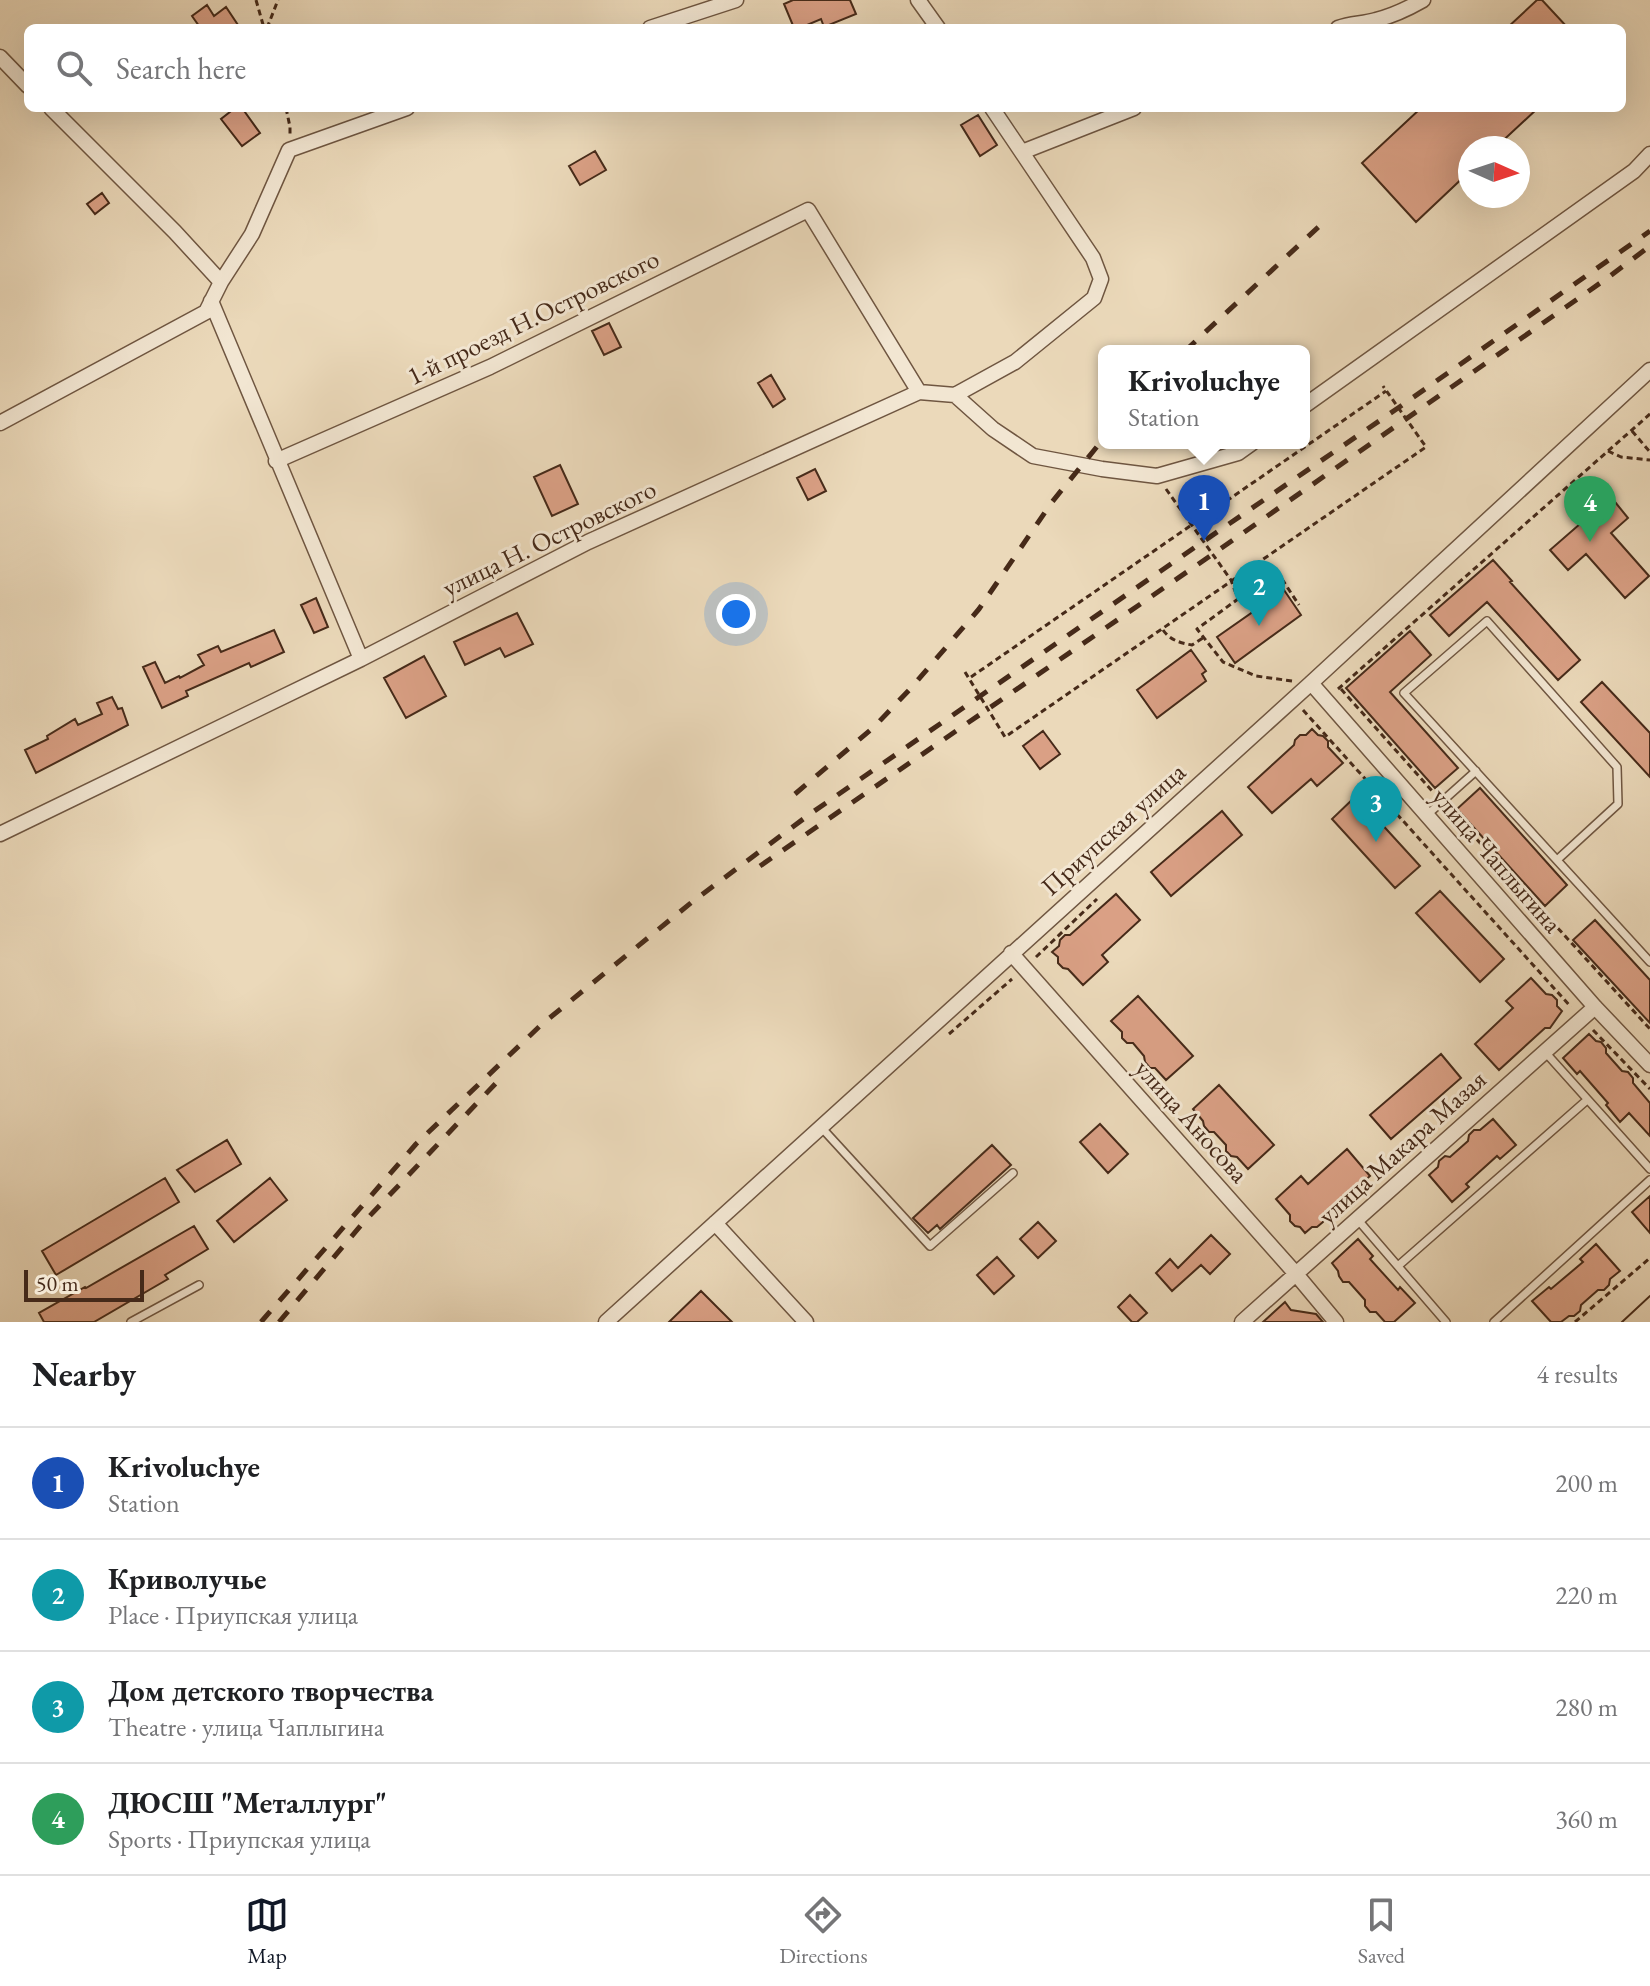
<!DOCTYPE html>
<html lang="en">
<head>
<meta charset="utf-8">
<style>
  body { margin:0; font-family:"EB Garamond",serif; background:#f2f2f2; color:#202124 }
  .compass { position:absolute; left:1458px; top:136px; width:72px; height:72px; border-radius:50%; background:#fff; box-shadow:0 8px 32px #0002; rotate:93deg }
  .scale { position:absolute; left:24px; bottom:20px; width:120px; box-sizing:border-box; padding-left:8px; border:4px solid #462a19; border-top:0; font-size:22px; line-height:28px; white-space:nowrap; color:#462a19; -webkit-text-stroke:6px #f2e6d2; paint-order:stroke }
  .you { position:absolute; left:736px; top:614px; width:28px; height:28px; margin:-20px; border:6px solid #fff; border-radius:50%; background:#1a73e8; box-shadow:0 0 0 12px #1a73e833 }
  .badge { display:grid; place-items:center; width:52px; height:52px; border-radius:50%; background:#111827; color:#fff; font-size:26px; font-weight:700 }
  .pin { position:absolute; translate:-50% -66px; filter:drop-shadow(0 2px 4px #0008) }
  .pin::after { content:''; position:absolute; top:42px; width:28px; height:24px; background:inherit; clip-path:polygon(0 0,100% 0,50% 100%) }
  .popup { position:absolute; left:1098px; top:345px; width:212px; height:104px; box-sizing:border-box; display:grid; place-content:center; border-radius:12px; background:#fff; filter:drop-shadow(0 2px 6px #0005); font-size:26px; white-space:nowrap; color:#757577 }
  .popup b { font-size:30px; color:#202124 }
  .popup::after { content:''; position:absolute; left:50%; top:100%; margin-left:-16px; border:16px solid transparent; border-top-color:#fff }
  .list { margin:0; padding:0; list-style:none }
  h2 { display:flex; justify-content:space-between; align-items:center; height:104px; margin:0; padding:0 32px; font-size:34px }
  h2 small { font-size:26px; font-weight:400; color:#757577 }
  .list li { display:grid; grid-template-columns:52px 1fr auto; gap:24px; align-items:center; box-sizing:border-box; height:112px; padding:0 32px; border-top:2px solid #e0e0e0 }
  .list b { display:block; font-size:30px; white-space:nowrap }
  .list p { margin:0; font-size:26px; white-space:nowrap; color:#757577 }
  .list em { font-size:26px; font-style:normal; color:#757577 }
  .icon { flex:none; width:44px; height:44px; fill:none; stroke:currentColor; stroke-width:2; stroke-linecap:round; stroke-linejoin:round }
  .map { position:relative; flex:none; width:1650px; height:1322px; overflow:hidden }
  .search { position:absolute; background:#fff; box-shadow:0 8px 32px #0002; left:24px; right:24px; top:24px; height:88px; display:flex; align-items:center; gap:20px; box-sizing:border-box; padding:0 28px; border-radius:12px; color:#757577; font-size:30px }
  .sheet { height:552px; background:#fff }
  nav { display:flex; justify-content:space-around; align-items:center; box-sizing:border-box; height:112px; border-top:2px solid #e0e0e0; background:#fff; font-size:22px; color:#757577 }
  nav a { display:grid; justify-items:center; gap:4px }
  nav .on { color:#111827 }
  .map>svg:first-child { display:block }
  .building { fill:#daa085; stroke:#462a19; stroke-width:2 }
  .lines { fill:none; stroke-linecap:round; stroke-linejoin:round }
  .lane-casing { stroke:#6f5641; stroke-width:10 }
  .street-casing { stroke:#6f5641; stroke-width:17 }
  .path { stroke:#462a19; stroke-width:3; stroke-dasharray:6 4; stroke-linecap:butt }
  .lane { stroke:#f2e6d2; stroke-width:7 }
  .street { stroke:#f2e6d2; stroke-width:14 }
  .tram { stroke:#462a19; stroke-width:2 }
  .rail { stroke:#462a19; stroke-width:5; stroke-dasharray:14 14; stroke-linecap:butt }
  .labels { text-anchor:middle; stroke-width:6; stroke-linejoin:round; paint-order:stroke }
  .street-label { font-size:26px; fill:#462a19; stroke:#f2e6d2 }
</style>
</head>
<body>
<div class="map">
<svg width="1650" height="1322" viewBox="0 0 1650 1322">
  <rect width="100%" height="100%" fill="#ebd9ba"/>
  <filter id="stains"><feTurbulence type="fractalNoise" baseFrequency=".0025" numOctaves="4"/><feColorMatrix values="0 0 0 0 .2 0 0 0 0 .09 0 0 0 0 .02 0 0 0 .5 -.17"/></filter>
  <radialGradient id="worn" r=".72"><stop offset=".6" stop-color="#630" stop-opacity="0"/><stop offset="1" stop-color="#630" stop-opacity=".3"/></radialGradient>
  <path class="building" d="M793 0H850L856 14 824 27 821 19 800 28H794L784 4Z
    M1537 0H1542L1568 28H1507Z
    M207 5 214 16 226 7 240 28H196L199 26 192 16Z
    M235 108H242L260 133 242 146 221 119Z
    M1421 108H1538L1495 148H1470V171L1416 222 1362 163Z
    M978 115 997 145 980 156 961 125Z
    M595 151 606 170 580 185 569 166Z
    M102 193 109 203 95 214 87 204Z
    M609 323 621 347 604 355 592 331Z
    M771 375 785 399 773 407 758 383Z
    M560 465 578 504 552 516 534 477Z
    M815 469 826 491 808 500 797 478Z
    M1611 497 1628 518 1611 533 1649 576 1625 598 1586 554 1568 570 1550 550Z
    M1493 560 1512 581 1510 582 1580 660 1558 680 1487 602 1449 636 1430 615Z
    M1284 590 1301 615 1235 663 1217 637Z
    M316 598 328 627 314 633 301 605Z
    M517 613 533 644 505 657 500 648 465 665 454 642Z
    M274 630 284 652 251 667 249 663 186 691 188 696 162 708 143 667 155 662 165 683 179 676 180 678 204 665 198 655 218 646 221 652Z
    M1410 631 1431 655 1390 692 1458 768 1435 788 1346 688Z
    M1191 650 1206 671 1202 674 1206 681 1157 718 1137 690Z
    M424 656 446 696 406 718 384 678Z
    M1602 682 1650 733V777L1581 702Z
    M112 697 118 709 122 708 128 725 36 773 25 750 48 739 47 736 75 719 78 725 102 714 97 703Z
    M1312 729 1318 735 1323 736 1328 741V747L1343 763 1317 786 1311 779 1272 813 1248 787 1294 745 1295 740 1300 735H1306Z
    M1043 731 1060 754 1040 769 1023 746Z
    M1480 788 1567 885 1545 906 1457 809Z
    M1356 796 1420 866 1395 888 1332 819Z
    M1222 811 1242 835 1171 896 1151 872Z
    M1440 891 1504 959 1480 982 1416 913Z
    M1116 894 1140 920 1102 955 1108 962 1083 985 1068 969 1063 968 1058 963V957L1052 952 1059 946 1060 940 1065 935H1070Z
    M1595 920 1650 980V1023L1573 940Z
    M1531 978 1546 994 1552 995 1557 1000V1006L1562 1011 1550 1028H1545L1499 1070 1475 1044 1513 1008 1506 1001Z
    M1138 996 1193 1056 1166 1080 1155 1068H1150L1145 1062 1144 1056 1133 1043H1127L1122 1038V1032L1111 1021Z
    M1589 1034 1596 1041 1601 1042 1606 1048V1053L1622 1071 1628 1072 1633 1078V1083L1650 1103V1136L1629 1113 1620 1122 1606 1105 1608 1103 1580 1071 1577 1074 1563 1058Z
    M1441 1054 1461 1078 1391 1139 1370 1115Z
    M1219 1085 1274 1145 1248 1169 1237 1157 1231 1156 1226 1151V1145L1214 1132H1209L1204 1126 1203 1121 1193 1109Z
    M1493 1119 1516 1145 1500 1159 1497 1156 1466 1184 1469 1187 1452 1202 1429 1175 1438 1167 1439 1161 1445 1156 1450 1157 1468 1141 1469 1135 1474 1130H1480Z
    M1100 1124 1128 1154 1108 1173 1080 1142Z
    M227 1140 241 1164 195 1192 177 1170Z
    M992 1145 1011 1165 940 1229 937 1225 928 1233 913 1218Z
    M1347 1149 1370 1176 1324 1217 1323 1222 1317 1227H1312L1305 1233 1300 1227 1295 1226 1290 1221V1215L1276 1199 1301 1176 1308 1184Z
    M165 1178 179 1202 56 1275 42 1251Z
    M270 1178 287 1200 234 1242 217 1221Z
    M1650 1196V1233L1632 1212Z
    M1038 1222 1056 1241 1038 1258 1020 1239Z
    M194 1226 208 1249 165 1275 168 1279 94 1322H44L39 1313 85 1287 86 1288Z
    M1211 1235 1230 1254 1210 1274 1201 1265 1172 1291 1156 1273 1170 1259 1178 1268Z
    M1358 1239 1373 1256 1370 1259 1398 1290 1400 1287 1415 1303 1394 1322H1385L1376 1312H1370L1365 1306V1300L1349 1282H1343L1339 1276 1338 1271 1332 1263Z
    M1596 1244 1620 1271 1610 1279 1609 1285 1604 1290H1598L1581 1305 1580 1311 1574 1316H1569L1561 1322H1551L1532 1301 1549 1287 1551 1289 1583 1262 1580 1259Z
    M997 1257 1014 1276 994 1294 977 1275Z
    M701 1291 732 1322H669Z
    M1130 1295 1147 1313 1137 1322H1132L1118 1307Z
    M1285 1302 1291 1310 1316 1314 1323 1322H1263Z"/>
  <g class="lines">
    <g class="lane-casing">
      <path id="lane" d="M1427 815 1476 771
        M1557 860 1618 804 1617 767 1487 621 1404 693C1486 782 1568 872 1650 962
        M1545 1052 1650 1169
        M820 1126 930 1246 1013 1173
        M1358 1220 1446 1322
        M1398 1266 1587 1100
        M131 1322 199 1285
        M1494 1322 1650 1180"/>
    </g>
    <g class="street-casing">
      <path id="street" d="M918 0 938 28
        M650 28 736 0
        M1338 28C1351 23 1363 24 1376 20 1392 16 1409 8 1423 0
        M0 57 28 86
        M51 108 175 232 221 282
        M1022 152 1134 108
        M211 301 361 659
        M955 395 993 429 1033 456 1102 469 1157 476 1238 453 1252 443
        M1304 406 1634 171 1650 154
        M0 423 206 312 221 282 252 234 289 150 407 108
        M276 461 490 367 808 210 919 392
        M1311 683 1595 1007 1650 1065
        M0 834 361 659 588 542 919 392 955 395 1015 362 1094 298 1101 279 1093 258 992 108
        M1011 953 1296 1274 1336 1322
        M715 1223 806 1322
        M606 1322 1311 683 1650 370
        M1242 1322 1595 1007"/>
    </g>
    <path class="path" d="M256 0 264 28
      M267 28 278 0
      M286 108 290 127V136
      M1632 431 1650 452
      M1608 451 1621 457 1650 460
      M1166 489 1231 580 1238 599
      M1163 630C1170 640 1180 643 1192 645L1203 638
      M965 672 1005 737 1426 447 1383 386
      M971 677 1386 391
      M1292 681 1256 676 1223 662 1197 629 1238 599 1278 573 1299 605
      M1338 689 1650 414
      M1341 689 1434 793
      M1303 710 1571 1007
      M1450 810 1650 1029
      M1036 957 1097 899
      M1593 1030 1650 1089
      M949 1034 1012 979
      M1575 1322 1650 1258"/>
    <use href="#lane" class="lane"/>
    <use href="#street" class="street"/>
    <path class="tram" d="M1622 1322 1650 1296"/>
    <path class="rail" d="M1185 351 1327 219
      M795 794 874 727 911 688 979 609 1052 502 1104 438
      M760 866 1213 554 1606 279 1650 246
      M261 1322 416 1144 541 1025 692 902 810 814 1204 541 1398 408 1650 231
      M279 1322 362 1224 498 1081"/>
  </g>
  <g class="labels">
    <g class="street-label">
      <text transform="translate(533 317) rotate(-26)" y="9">1-й проезд Н.Островского</text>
      <text transform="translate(549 538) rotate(-26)" y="9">улица Н. Островского</text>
      <text transform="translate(1113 829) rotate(-42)" y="9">Приупская улица</text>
      <text transform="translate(1497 860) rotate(49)" y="9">улица Чаплыгина</text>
      <text transform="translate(1192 1121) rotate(48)" y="9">улица Аносова</text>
      <text transform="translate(1402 1147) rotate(-42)" y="9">улица Макара Мазая</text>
    </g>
  </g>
  <rect width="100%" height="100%" filter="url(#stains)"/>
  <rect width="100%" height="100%" fill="url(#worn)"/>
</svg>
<svg class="compass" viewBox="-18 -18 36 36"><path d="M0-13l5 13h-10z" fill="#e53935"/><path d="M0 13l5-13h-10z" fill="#757577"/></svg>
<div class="scale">50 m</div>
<div class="you"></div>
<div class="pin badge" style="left:1204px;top:541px;background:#1a4fb4">1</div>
<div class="popup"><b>Krivoluchye</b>Station</div>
<div class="pin badge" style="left:1259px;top:626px;background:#0f9aa8">2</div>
<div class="pin badge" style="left:1376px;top:842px;background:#0f9aa8">3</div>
<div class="pin badge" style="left:1590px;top:542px;background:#2e9e5b">4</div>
<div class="search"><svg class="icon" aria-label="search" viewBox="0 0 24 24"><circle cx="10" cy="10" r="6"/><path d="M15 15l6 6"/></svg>Search here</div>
</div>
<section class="sheet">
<h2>Nearby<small>4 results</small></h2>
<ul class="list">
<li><span class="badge" style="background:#1a4fb4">1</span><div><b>Krivoluchye</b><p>Station</p></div><em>200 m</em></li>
<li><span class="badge" style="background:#0f9aa8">2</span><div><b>Криволучье</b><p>Place · Приупская улица</p></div><em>220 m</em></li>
<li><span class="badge" style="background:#0f9aa8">3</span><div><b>Дом детского творчества</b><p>Theatre · улица Чаплыгина</p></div><em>280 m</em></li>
<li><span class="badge" style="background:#2e9e5b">4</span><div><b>ДЮСШ &quot;Металлург&quot;</b><p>Sports · Приупская улица</p></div><em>360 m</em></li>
</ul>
</section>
<nav>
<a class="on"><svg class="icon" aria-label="map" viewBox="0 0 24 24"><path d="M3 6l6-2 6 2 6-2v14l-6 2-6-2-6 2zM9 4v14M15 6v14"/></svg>Map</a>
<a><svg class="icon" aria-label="directions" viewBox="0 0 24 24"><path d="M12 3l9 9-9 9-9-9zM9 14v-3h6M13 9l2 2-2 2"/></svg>Directions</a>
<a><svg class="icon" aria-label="saved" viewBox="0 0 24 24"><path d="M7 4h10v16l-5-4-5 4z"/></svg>Saved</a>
</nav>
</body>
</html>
